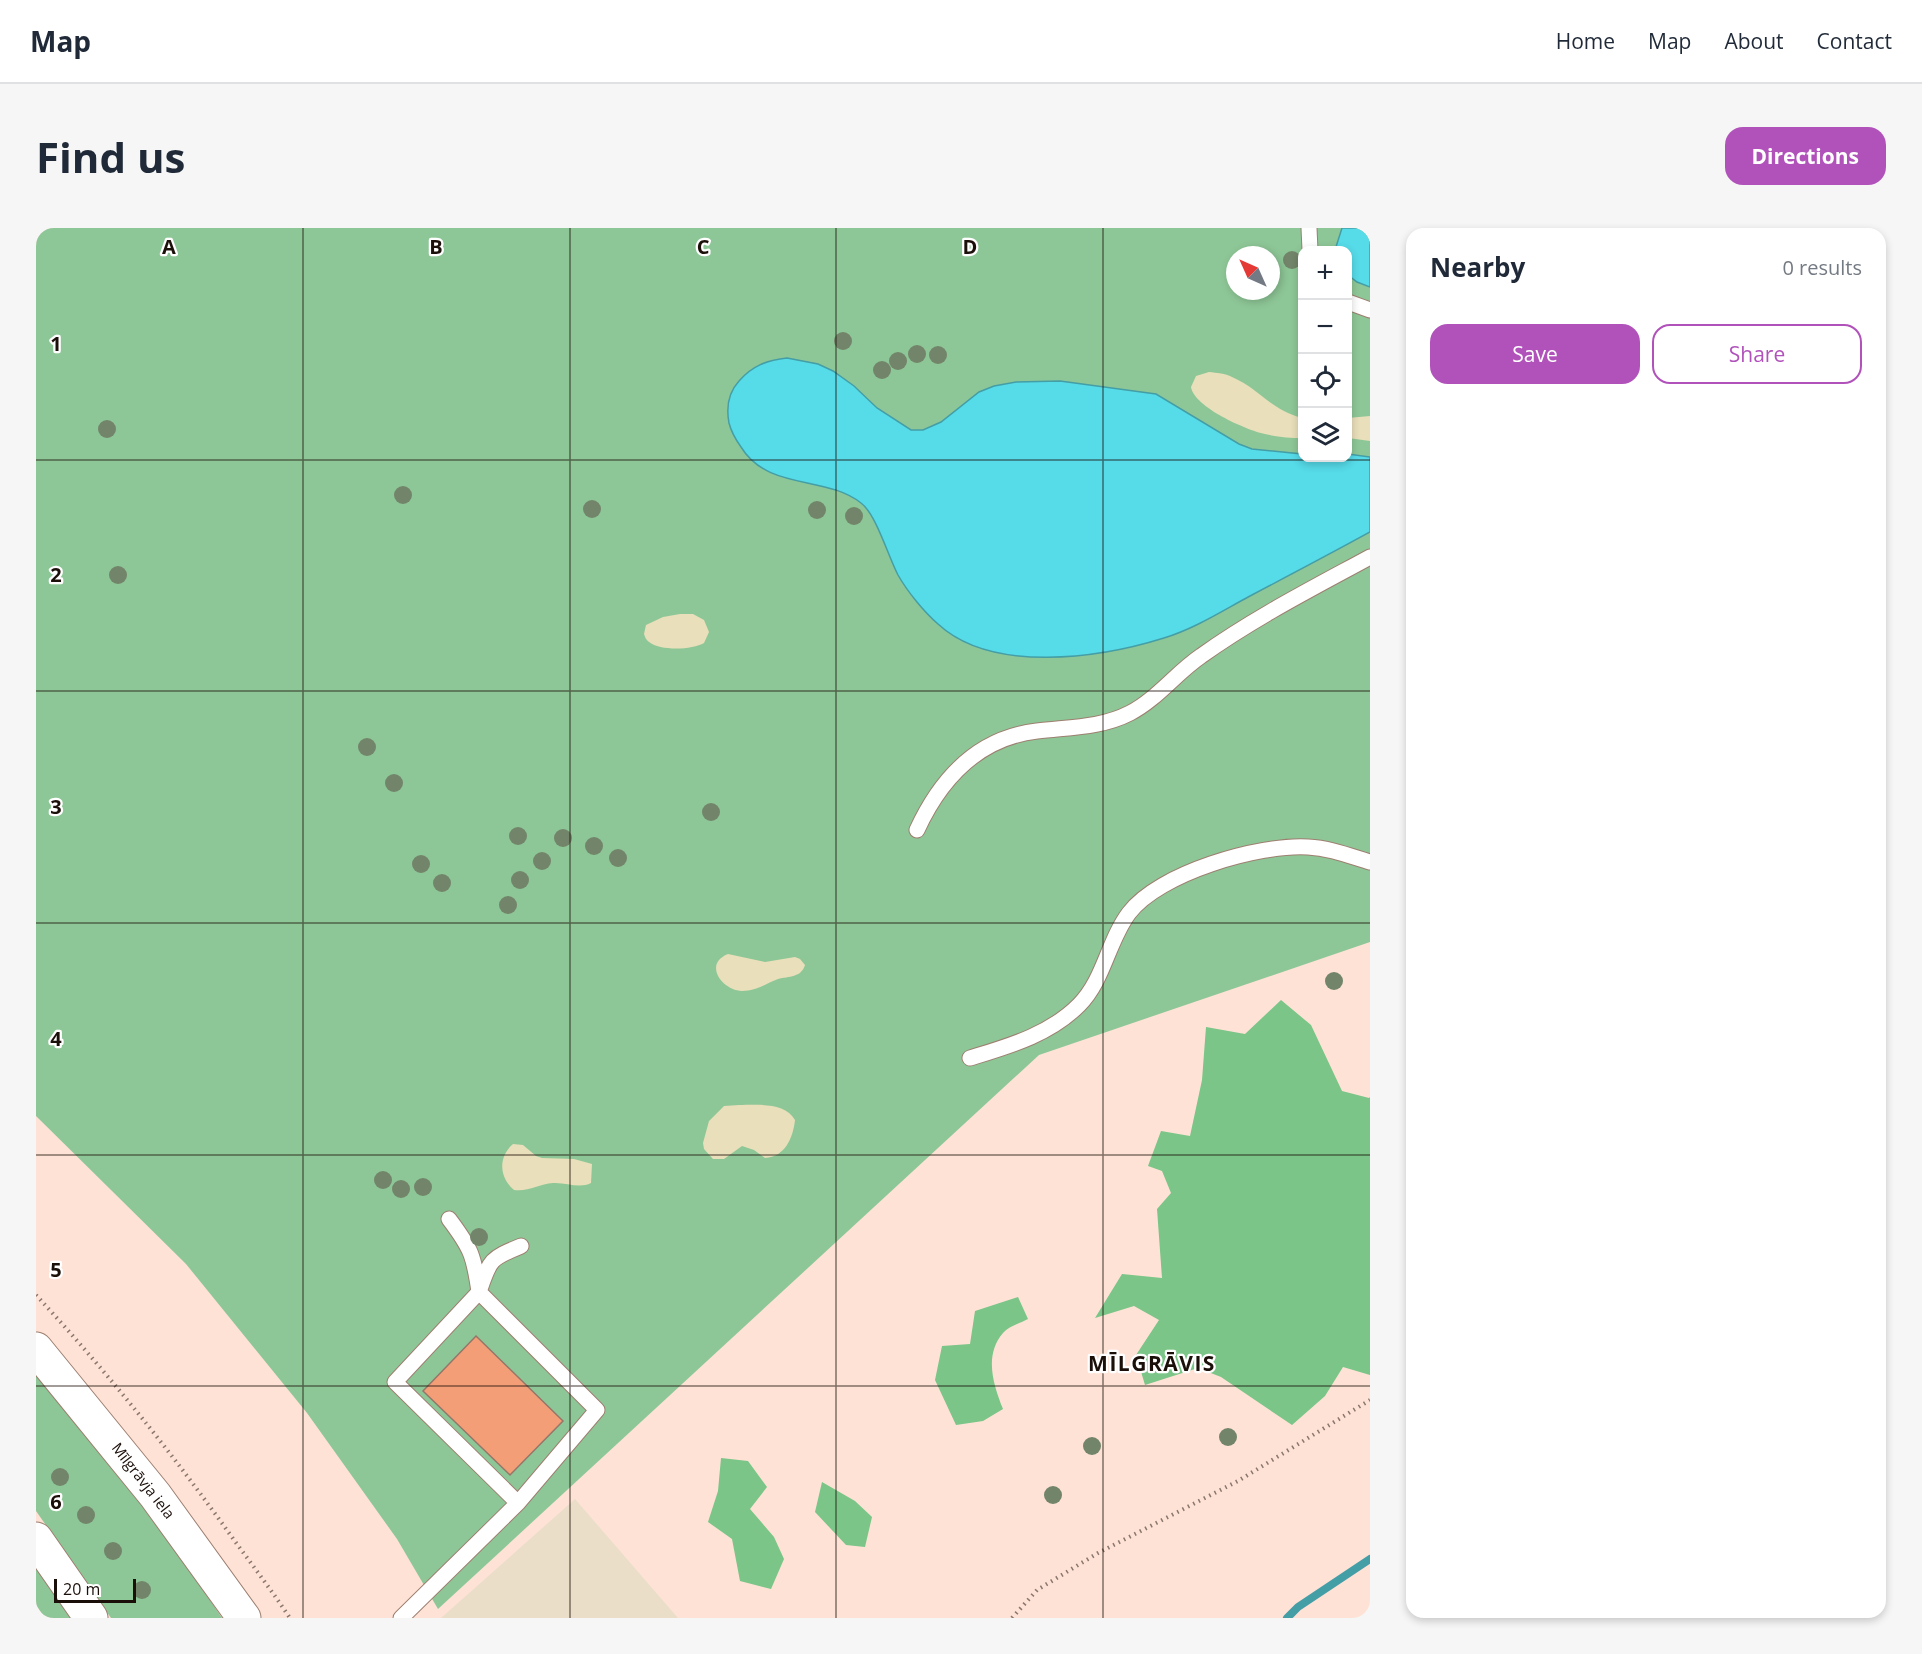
<!DOCTYPE html>
<html lang="en">
<head>
<meta charset="utf-8">
<style>
  body { margin:0; font-family:"Open Sans",sans-serif; background:#f6f6f7; color:#1f2937 }
  .controls { position:absolute; right:18px; top:18px; display:grid; overflow:hidden; border-radius:12px; box-shadow:0 3px 9px #0003 }
  .controls button { width:54px; height:54px; display:grid; place-items:center; padding:0; border:0; border-bottom:2px solid #e0e1e3; background:#fff; color:#1f2937; font:30px sans-serif }
  .compass { position:absolute; left:1190px; top:18px; width:54px; height:54px; border-radius:50%; background:#fff; box-shadow:0 3px 9px #0003; rotate:315deg }
  .scale { position:absolute; left:18px; bottom:15px; width:82px; box-sizing:border-box; padding-left:6px; border:3px solid #1b0f0a; border-top:0; font-size:16px; line-height:21px; white-space:nowrap; color:#1b0f0a; -webkit-text-stroke:4px #fff; paint-order:stroke }
  .list { margin:0; padding:0; list-style:none }
  h2 { display:flex; justify-content:space-between; align-items:center; height:78px; margin:0; padding:0 24px; font-size:26px }
  h2 small { font-size:20px; font-weight:400; color:#747a83 }
  .actions { display:flex; gap:12px; padding:18px 24px }
  .actions a { flex:1; padding:14px 0; border:2px solid #b152bb; border-radius:18px; text-align:center; font-size:21px; color:#b152bb }
  .actions .main { background:#b152bb; color:#fff }
  .icon { flex:none; width:33px; height:33px; fill:none; stroke:currentColor; stroke-width:2; stroke-linecap:round; stroke-linejoin:round }
  .map { position:relative; flex:none; width:1334px; height:1390px; overflow:hidden; border-radius:18px }
  header { display:flex; align-items:center; gap:36px; box-sizing:border-box; height:84px; padding:0 30px; background:#fff; border-bottom:2px solid #e0e1e3 }
  header strong { font-size:28px }
  nav { display:flex; gap:33px; margin-inline-start:auto; font-size:21px }
  .intro { display:flex; align-items:center; justify-content:space-between; box-sizing:border-box; height:144px; padding:0 36px }
  h1 { margin:0; font-size:42px }
  .button { padding:15px 27px; border-radius:18px; background:#b152bb; color:#fff; font-size:21px; font-weight:700 }
  main { display:flex; gap:36px; padding:0 36px }
  aside { flex:1; background:#fff; border-radius:18px; box-shadow:0 3px 9px #0003 }
  .map>svg:first-child { display:block }
  .commercial { fill:#eadec9 }
  .green { fill:#8ec797; fill-rule:evenodd }
  .forest { fill:#7ac587 }
  .sand { fill:#e9dfba }
  .water { fill:#56dbe9; stroke:#449ea6; stroke-width:1.5 }
  .lines { fill:none; stroke-linecap:round; stroke-linejoin:round }
  .stream { stroke:#449ea6; stroke-width:8 }
  .building { fill:#f49e77; stroke:#957669; stroke-width:1.5 }
  .lane-casing { stroke:#9d7f70; stroke-width:17 }
  .primary-casing { stroke:#9d7f70; stroke-width:35 }
  .path { stroke:#8a776e; stroke-width:4; stroke-dasharray:1.5 4.5; stroke-linecap:butt }
  .lane { stroke:#fff; stroke-width:15 }
  .primary { stroke:#fff; stroke-width:33 }
  .tree { fill:#72856a }
  .grid { fill:none; stroke:#1b0f0a; stroke-width:1.5; stroke-opacity:0.55 }
  .labels { text-anchor:middle; stroke-width:4.5; stroke-linejoin:round; paint-order:stroke }
  .street-label { font-size:15px; fill:#1b0f0a; stroke:#fff }
  .district-label { font-size:21px; font-weight:bold; letter-spacing:1.5px; fill:#1b0f0a; stroke:#fff }
  .grid-label { font-size:20px; text-anchor:middle; font-weight:bold; fill:#1b0f0a; stroke:#fff; stroke-width:4.5; stroke-linejoin:round; paint-order:stroke }
</style>
</head>
<body>
<header>
<strong>Map</strong>
<nav><a>Home</a><a>Map</a><a>About</a><a>Contact</a></nav>
</header>
<div class="intro"><h1>Find us</h1><a class="button">Directions</a></div>
<main>
<div class="map">
<svg width="1334" height="1390" viewBox="0 0 1334 1390">
  <rect width="100%" height="100%" fill="#fee2d6"/>
  <path class="commercial" d="M539 1271 642 1390H405Z"/>
  <path class="green" d="M0 0H1334V714L1003 827 402 1381 361 1311 271 1185 150 1036 0 888ZM1266 22H1312V230H1266ZM1199 27H1235V63H1199Z
    M0 1146 117 1287 186 1390H75L0 1283Z
    M0 1340 36 1390H9L0 1377Z"/>
  <path class="forest" d="M1245 772 1275 797 1306 863 1333 870 1334 869V1147L1307 1139 1289 1168 1256 1197 1185 1149 1162 1140 1109 1157 1100 1127 1123 1092 1098 1078 1059 1090 1086 1046 1126 1050 1121 981 1135 965 1126 943 1112 938 1125 903 1154 908 1166 852 1170 799 1209 806Z
    M982 1069 992 1091C985 1095 973 1098 967 1105 948 1127 957 1156 967 1181L947 1193 920 1197 899 1152 906 1118 934 1116 939 1083Z
    M685 1230 712 1233 731 1259 714 1281 738 1309 748 1331 735 1361 704 1353 696 1311 672 1294 682 1263Z
    M786 1254 819 1273 836 1289 829 1319 810 1317 779 1284Z"/>
  <path class="sand" d="M1173 144C1181 145 1189 145 1196 149 1224 161 1233 181 1266 190V210C1254 210 1241 209 1229 206 1210 202 1158 179 1155 159L1160 148Z
    M1334 188V213L1312 210V190Z
    M644 386H657L668 392 673 404 668 415C656 422 624 423 613 414 610 412 609 409 608 406L610 397 627 389Z
    M692 726 729 734 759 729 764 731 769 737C765 750 753 748 742 751 729 756 720 763 706 763 686 762 667 736 692 726Z
    M703 877C721 877 749 874 759 892 757 910 749 929 729 930L718 922 706 918 688 931H677L668 921 667 915 673 893 688 878Z
    M477 916 487 917 500 928 506 930 538 931 556 936 555 955C543 961 530 954 517 955 503 956 492 964 478 962 463 949 462 929 477 916Z"/>
  <path class="water" d="M1306 0H1334V59L1321 54 1312 47V22H1299Z
    M751 130 782 136 797 143 818 158 841 180 875 202H887L905 194 943 164 958 158 980 154 1024 153 1120 166 1203 216 1216 221 1266 226V230H1312V226L1334 229V304C1294 326 1254 347 1214 368 1186 383 1158 401 1128 410 1064 430 956 446 902 396 888 384 871 363 862 347 852 328 840 286 825 275 790 247 732 263 705 219 700 212 695 203 693 195 690 179 692 165 703 153 716 138 731 132 751 130Z"/>
  <g class="lines">
    <path class="stream" d="M1251 1390 1262 1379 1334 1331"/>
  </g>
  <path class="building" d="M440 1108 527 1193 474 1247 387 1163Z"/>
  <g class="lines">
    <g class="lane-casing">
      <path id="lane" d="M1273 0 1274 22
        M1312 74 1334 82
        M881 602C905 550 942 510 1001 503 1033 499 1065 500 1094 485 1121 471 1140 445 1165 428 1218 390 1277 360 1334 329
        M934 830C973 818 1013 807 1043 777 1068 752 1072 713 1093 685 1123 645 1223 616 1272 619 1294 620 1314 628 1334 634
        M413 991C435 1020 438 1028 443 1064 454 1032 453 1031 485 1018
        M365 1390 482 1275 561 1182 443 1064 359 1154 482 1275"/>
    </g>
    <g class="primary-casing">
      <path id="primary" d="M0 1121 119 1267 208 1390
        M0 1311 55 1390"/>
    </g>
    <path class="path" d="M0 1067C71 1144 137 1226 198 1312 217 1338 236 1363 254 1390
      M976 1390 1001 1362 1062 1325 1202 1253 1334 1172"/>
    <use href="#lane" class="lane"/>
    <use href="#primary" class="primary"/>
  </g>
  <g class="tree">
    <circle cx="1256" cy="32" r="9"/>
    <circle cx="807" cy="113" r="9"/>
    <circle cx="881" cy="126" r="9"/>
    <circle cx="902" cy="127" r="9"/>
    <circle cx="862" cy="133" r="9"/>
    <circle cx="846" cy="142" r="9"/>
    <circle cx="71" cy="201" r="9"/>
    <circle cx="367" cy="267" r="9"/>
    <circle cx="556" cy="281" r="9"/>
    <circle cx="781" cy="282" r="9"/>
    <circle cx="818" cy="288" r="9"/>
    <circle cx="82" cy="347" r="9"/>
    <circle cx="331" cy="519" r="9"/>
    <circle cx="358" cy="555" r="9"/>
    <circle cx="675" cy="584" r="9"/>
    <circle cx="482" cy="608" r="9"/>
    <circle cx="527" cy="610" r="9"/>
    <circle cx="558" cy="618" r="9"/>
    <circle cx="582" cy="630" r="9"/>
    <circle cx="506" cy="633" r="9"/>
    <circle cx="385" cy="636" r="9"/>
    <circle cx="484" cy="652" r="9"/>
    <circle cx="406" cy="655" r="9"/>
    <circle cx="472" cy="677" r="9"/>
    <circle cx="1298" cy="753" r="9"/>
    <circle cx="347" cy="952" r="9"/>
    <circle cx="387" cy="959" r="9"/>
    <circle cx="365" cy="961" r="9"/>
    <circle cx="443" cy="1009" r="9"/>
    <circle cx="1192" cy="1209" r="9"/>
    <circle cx="1056" cy="1218" r="9"/>
    <circle cx="24" cy="1249" r="9"/>
    <circle cx="1017" cy="1267" r="9"/>
    <circle cx="50" cy="1287" r="9"/>
    <circle cx="77" cy="1323" r="9"/>
    <circle cx="106" cy="1362" r="9"/>
  </g>
  <path class="grid" d="M267 0V1390M534 0V1390M800 0V1390M1067 0V1390M0 232H1334M0 463H1334M0 695H1334M0 927H1334M0 1158H1334"/>
  <g class="labels">
    <g class="street-label">
      <text transform="translate(107 1253) rotate(52)" y="5">Mīlgrāvja iela</text>
    </g>
    <g class="district-label">
      <text x="1116" y="1143">MĪLGRĀVIS</text>
    </g>
  </g>
  <g class="grid-label">
    <text x="133" y="26">A</text>
    <text x="400" y="26">B</text>
    <text x="667" y="26">C</text>
    <text x="934" y="26">D</text>
    <text x="20" y="123">1</text>
    <text x="20" y="354">2</text>
    <text x="20" y="586">3</text>
    <text x="20" y="818">4</text>
    <text x="20" y="1049">5</text>
    <text x="20" y="1281">6</text>
  </g>
</svg>
<div class="controls">
<button>+</button>
<button>−</button>
<button><svg class="icon" aria-label="locate" viewBox="0 0 24 24"><circle cx="12" cy="12" r="6"/><path d="M12 2v4M12 18v4M2 12h4M18 12h4"/></svg></button>
<button><svg class="icon" aria-label="layers" viewBox="0 0 24 24"><path d="M12 4l9 5-9 5-9-5zM3 14l9 5 9-5"/></svg></button>
</div>
<svg class="compass" viewBox="-18 -18 36 36"><path d="M0-13l5 13h-10z" fill="#e53935"/><path d="M0 13l5-13h-10z" fill="#747a83"/></svg>
<div class="scale">20 m</div>
</div>
<aside>
<h2>Nearby<small>0 results</small></h2>
<ul class="list">
</ul>
<div class="actions"><a class="main">Save</a><a>Share</a></div>
</aside>
</main>
</body>
</html>
